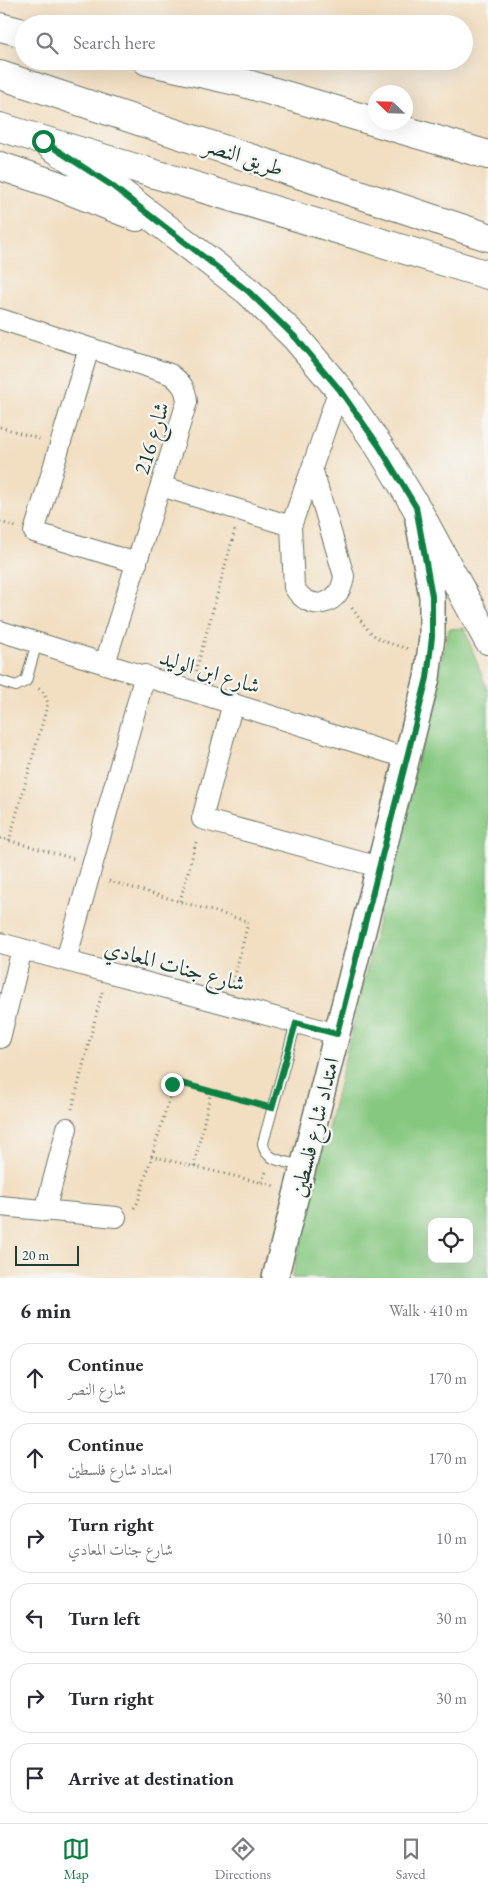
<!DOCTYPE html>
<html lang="en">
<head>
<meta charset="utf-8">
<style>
  body { margin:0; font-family:"EB Garamond",Amiri,serif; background:#f7f7f7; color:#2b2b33 }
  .controls { position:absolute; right:15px; bottom:15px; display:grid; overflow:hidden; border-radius:10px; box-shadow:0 5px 20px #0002 }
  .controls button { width:45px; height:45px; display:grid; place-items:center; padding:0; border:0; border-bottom:1px solid #e1e1e2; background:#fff; color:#2b2b33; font:25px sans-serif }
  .compass { position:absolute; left:368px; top:85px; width:45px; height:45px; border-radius:50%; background:#fff; box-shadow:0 5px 20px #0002; rotate:293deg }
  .scale { position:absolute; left:15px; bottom:12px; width:64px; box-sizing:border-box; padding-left:5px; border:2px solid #1f3d34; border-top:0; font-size:14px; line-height:18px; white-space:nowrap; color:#1f3d34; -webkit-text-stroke:4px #f6f6f2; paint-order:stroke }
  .stop { position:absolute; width:15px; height:15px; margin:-11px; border:4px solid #0b8043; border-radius:50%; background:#fff }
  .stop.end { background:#0b8043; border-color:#fff; box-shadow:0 1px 5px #0008 }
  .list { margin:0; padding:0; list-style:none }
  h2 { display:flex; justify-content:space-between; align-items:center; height:65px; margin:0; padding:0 20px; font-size:21px }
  h2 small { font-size:16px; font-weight:400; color:#7c7c81 }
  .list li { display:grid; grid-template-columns:32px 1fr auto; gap:15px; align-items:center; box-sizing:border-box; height:70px; margin:0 10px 10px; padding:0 10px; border:1px solid #e1e1e2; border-radius:20px }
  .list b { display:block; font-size:19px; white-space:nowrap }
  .list p { margin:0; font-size:16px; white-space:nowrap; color:#7c7c81 }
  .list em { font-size:16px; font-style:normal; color:#7c7c81 }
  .icon { flex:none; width:28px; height:28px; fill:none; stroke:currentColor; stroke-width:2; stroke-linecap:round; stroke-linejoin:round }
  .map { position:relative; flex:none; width:488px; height:1278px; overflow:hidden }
  .search { position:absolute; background:#fff; box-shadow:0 5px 20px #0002; left:15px; right:15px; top:15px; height:55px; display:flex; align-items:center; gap:12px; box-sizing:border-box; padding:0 18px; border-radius:28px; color:#7c7c81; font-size:19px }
  .sheet { height:545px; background:#fff }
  nav { display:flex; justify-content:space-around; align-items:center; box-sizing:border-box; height:70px; border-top:1px solid #e1e1e2; background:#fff; font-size:14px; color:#7c7c81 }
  nav a { display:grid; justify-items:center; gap:2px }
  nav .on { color:#0b8043 }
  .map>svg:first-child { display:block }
  .green { fill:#86c880; stroke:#52825a; fill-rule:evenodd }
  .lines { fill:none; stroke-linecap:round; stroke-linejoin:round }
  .service-casing { stroke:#697565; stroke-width:12 }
  .minor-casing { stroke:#697565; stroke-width:22 }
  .tertiary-casing { stroke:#697565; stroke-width:28 }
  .secondary-casing { stroke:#697565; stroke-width:30 }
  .trunk-casing { stroke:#697565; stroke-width:30 }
  .path { stroke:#697565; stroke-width:3; stroke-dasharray:1 4; stroke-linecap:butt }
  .service { stroke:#fff; stroke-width:10 }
  .minor { stroke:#fff; stroke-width:20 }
  .tertiary { stroke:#fff; stroke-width:25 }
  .secondary { stroke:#fff; stroke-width:28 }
  .trunk { stroke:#fff; stroke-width:28 }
  .route { stroke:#0b8043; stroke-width:6 }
  .labels { text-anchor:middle; stroke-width:4.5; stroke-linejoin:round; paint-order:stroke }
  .street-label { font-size:22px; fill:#1f3d34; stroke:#f6f6f2 }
</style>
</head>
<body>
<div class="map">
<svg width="488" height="1278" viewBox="0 0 488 1278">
  <rect width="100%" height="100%" fill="#f6f6f2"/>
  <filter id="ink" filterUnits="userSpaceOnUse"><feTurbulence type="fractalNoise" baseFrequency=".02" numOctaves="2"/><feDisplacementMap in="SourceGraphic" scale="10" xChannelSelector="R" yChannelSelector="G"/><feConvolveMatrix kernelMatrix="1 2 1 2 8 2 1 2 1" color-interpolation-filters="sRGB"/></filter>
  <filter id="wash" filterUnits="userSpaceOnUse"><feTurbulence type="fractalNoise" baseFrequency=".0096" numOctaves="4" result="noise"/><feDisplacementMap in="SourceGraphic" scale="20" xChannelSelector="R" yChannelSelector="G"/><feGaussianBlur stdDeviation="1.12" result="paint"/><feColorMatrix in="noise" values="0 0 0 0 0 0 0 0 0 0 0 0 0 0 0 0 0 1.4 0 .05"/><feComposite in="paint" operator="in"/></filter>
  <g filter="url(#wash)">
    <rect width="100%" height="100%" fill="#f2dec1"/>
    <path class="green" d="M464 628 488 692V1278H292L449 629ZM432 1222H469V1259H432Z"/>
  </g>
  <g filter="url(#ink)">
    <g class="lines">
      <g class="service-casing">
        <path id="service" d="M0 681 16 686 26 681 37 642
          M296 1023 263 1143C264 1162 289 1162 304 1166"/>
      </g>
      <g class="minor-casing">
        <path id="minor" d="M0 319 170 374C181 382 186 388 187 402L105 663
          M89 348 34 532 137 563
          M312 468 291 526 294 587C309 614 341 606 344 576L312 468 339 389
          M161 486 291 526
          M0 631 406 758
          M233 703 202 819 379 867
          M0 943 337 1034
          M66 960 145 675
          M0 1038 22 949
          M0 1206 116 1217
          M45 1211 67 1128"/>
      </g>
      <g class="tertiary-casing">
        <path id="tertiary" d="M275 1278 427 678 432 637V596L418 520"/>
      </g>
      <g class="secondary-casing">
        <path id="secondary" d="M0 27 24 33
          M147 61 241 82 376 122
          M376 122 488 155
          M51 146 111 185 249 292 296 338 339 389 379 446 416 507 488 640
          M0 166 54 184 137 217"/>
      </g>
      <g class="trunk-casing">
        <path id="trunk" d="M0 75 488 237
          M0 127 488 275"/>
      </g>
      <path class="path" d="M0 427 40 439
        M0 522 16 527
        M352 608C373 638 373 639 409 649
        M196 671 235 530
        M0 838 75 859
        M9 841 48 703 44 693 38 688
        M109 881 247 921V927L232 986
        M180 901 197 839
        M72 1109 102 992
        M151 1156 275 1186
        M194 1166 211 1091
        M261 1182 267 1170
        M134 1208 138 1202 174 1083 257 1104"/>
      <use href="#service" class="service"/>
      <use href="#minor" class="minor"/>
      <use href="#tertiary" class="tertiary"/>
      <use href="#secondary" class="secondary"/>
      <use href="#trunk" class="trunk"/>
    </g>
  </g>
  <g class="lines" filter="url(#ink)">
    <path class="route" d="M43 141 111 185 249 292 296 338 339 389 379 446 416 507 432 596V637L427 678 337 1034 296 1023 272 1108 177 1082 172 1084"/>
  </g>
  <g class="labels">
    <g class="street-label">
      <text transform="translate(244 156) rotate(18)" y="8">طريق النصر</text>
      <text transform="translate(151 438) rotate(-73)" y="8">شارع 216</text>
      <text transform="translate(210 671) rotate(17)" y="8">شارع ابن الوليد</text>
      <text transform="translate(175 965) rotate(15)" y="8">شارع جنات المعادي</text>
      <text transform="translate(314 1127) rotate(-76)" y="8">امتداد شارع فلسطين</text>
    </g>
  </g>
</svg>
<div class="controls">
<button><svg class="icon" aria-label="locate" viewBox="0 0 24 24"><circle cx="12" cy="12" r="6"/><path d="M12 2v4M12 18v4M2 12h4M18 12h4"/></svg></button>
</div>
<svg class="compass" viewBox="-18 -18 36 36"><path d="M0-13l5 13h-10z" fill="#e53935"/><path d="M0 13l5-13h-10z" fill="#7c7c81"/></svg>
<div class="scale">20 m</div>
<div class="stop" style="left:43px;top:141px"></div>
<div class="stop end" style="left:172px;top:1084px"></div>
<div class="search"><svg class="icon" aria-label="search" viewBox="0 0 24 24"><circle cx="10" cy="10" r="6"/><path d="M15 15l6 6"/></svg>Search here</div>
</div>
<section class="sheet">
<h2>6 min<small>Walk · 410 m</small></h2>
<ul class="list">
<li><svg class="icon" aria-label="ahead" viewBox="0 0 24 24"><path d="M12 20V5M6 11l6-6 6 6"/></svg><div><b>Continue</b><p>شارع النصر</p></div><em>170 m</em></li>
<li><svg class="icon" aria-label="ahead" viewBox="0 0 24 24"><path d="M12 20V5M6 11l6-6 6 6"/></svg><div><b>Continue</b><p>امتداد شارع فلسطين</p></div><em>170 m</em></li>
<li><svg class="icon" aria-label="right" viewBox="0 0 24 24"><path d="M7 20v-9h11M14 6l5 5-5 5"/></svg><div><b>Turn right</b><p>شارع جنات المعادي</p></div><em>10 m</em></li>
<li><svg class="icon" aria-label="left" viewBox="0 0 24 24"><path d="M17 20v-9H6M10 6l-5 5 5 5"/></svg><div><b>Turn left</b></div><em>30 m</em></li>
<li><svg class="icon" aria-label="right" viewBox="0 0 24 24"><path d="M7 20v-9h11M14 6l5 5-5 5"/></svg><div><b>Turn right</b></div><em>30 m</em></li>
<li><svg class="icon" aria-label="arrive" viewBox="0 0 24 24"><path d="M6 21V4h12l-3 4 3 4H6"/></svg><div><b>Arrive at destination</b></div></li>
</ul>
</section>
<nav>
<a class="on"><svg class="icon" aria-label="map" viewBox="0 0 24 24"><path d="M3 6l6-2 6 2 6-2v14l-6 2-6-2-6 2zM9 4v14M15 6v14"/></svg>Map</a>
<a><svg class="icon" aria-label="directions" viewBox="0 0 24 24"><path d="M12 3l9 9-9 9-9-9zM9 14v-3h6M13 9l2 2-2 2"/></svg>Directions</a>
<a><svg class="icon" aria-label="saved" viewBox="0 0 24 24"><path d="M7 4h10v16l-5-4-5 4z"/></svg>Saved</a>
</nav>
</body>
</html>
